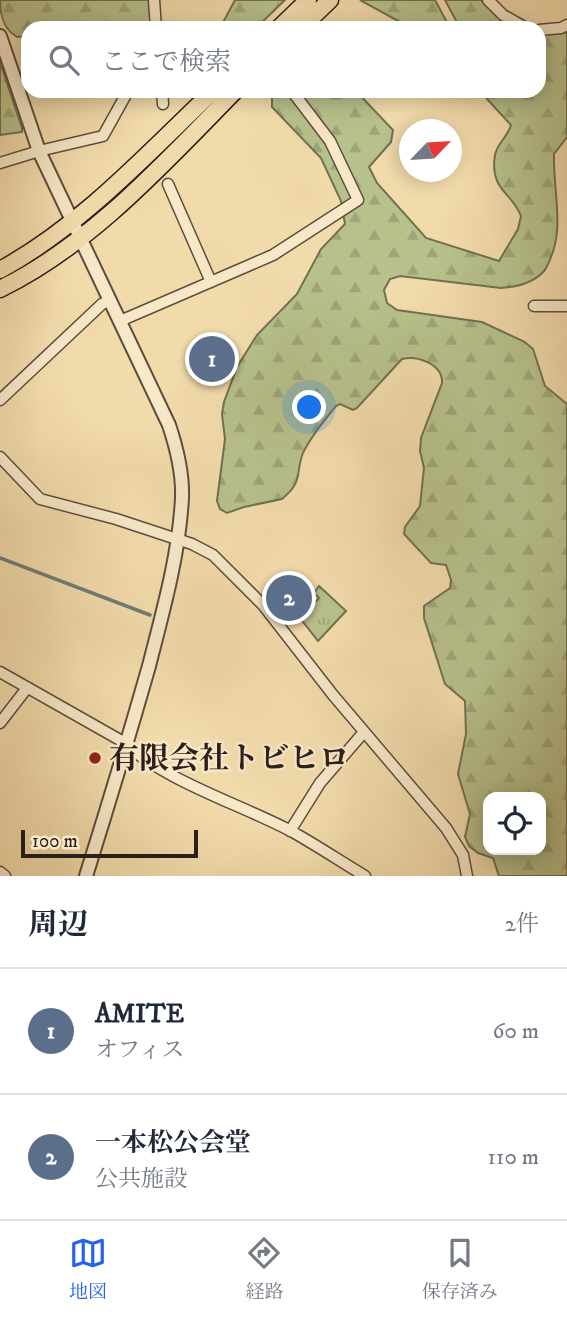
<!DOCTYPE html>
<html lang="ja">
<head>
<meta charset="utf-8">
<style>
  body { margin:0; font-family:"IM FELL DW Pica","Noto Serif JP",serif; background:#f2f2f3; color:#1f2937 }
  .controls { position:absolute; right:21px; bottom:21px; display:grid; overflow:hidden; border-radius:14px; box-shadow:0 4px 18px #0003 }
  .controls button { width:63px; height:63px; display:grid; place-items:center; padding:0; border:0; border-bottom:2px solid #e0e1e3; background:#fff; color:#1f2937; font:35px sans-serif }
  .compass { position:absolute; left:399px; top:119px; width:63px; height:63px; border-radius:50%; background:#fff; box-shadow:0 4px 18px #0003; rotate:65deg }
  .scale { position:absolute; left:21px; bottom:18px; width:177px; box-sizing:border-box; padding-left:7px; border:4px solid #2c1e19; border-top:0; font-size:19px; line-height:24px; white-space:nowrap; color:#2c1e19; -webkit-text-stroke:5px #f7e8c8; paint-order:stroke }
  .you { position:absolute; left:310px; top:408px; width:24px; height:24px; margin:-18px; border:5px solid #fff; border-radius:50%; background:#1a73e8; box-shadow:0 0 0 10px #1a73e833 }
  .badge { display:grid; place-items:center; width:46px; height:46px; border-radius:50%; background:#2563eb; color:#fff; font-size:23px; font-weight:700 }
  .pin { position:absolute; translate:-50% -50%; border:4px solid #fff; box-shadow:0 2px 7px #0006 }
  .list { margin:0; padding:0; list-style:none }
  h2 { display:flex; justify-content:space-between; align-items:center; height:91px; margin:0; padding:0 28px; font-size:30px }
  h2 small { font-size:23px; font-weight:400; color:#747a83 }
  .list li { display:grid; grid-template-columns:46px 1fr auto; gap:21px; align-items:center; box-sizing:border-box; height:126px; padding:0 28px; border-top:2px solid #e0e1e3 }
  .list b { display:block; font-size:26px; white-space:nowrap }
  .list p { margin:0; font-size:23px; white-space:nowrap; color:#747a83 }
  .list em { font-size:23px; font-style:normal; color:#747a83 }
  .icon { flex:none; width:38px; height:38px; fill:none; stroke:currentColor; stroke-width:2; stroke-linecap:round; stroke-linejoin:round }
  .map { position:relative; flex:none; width:567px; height:876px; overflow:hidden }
  .search { position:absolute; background:#fff; box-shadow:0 4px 18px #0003; left:21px; right:21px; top:21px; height:77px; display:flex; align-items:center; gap:18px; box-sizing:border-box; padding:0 24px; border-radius:21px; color:#747a83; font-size:26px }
  .sheet { height:343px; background:#fff }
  nav { display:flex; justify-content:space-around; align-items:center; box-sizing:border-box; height:98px; border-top:2px solid #e0e1e3; background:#fff; font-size:19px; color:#747a83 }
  nav a { display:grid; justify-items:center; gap:4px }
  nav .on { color:#2563eb }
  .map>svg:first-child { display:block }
  .grass { fill:url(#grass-tufts); stroke:#727052; stroke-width:2 }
  .forest { fill:url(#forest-firs); stroke:#727052; stroke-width:2; fill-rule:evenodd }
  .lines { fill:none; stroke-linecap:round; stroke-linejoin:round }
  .stream { stroke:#707b75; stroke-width:3.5 }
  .minor-casing { stroke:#5e4d3e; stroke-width:13 }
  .tertiary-casing { stroke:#5e4d3e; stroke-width:16 }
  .primary-casing { stroke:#2c1e19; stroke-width:19 }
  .minor { stroke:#f7e8c8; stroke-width:10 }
  .tertiary { stroke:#f7e8c8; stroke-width:12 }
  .primary { stroke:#f2dbab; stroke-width:16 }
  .poi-dot { fill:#8f2418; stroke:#f7e8c8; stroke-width:2.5 }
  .labels { text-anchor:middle; stroke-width:5; stroke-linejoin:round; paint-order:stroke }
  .poi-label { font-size:30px; font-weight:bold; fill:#2c1e19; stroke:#f7e8c8; text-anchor:start }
</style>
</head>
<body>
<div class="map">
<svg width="567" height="876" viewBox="0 0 567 876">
  <defs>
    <pattern id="grass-tufts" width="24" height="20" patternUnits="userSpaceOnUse" patternTransform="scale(1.75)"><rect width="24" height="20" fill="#b7c18c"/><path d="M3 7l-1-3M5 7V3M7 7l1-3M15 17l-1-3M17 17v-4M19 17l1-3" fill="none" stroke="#9ea578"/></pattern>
    <pattern id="forest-firs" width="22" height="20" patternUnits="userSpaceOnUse" patternTransform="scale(1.75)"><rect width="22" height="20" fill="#b7c18c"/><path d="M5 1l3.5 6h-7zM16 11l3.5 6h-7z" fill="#9ea578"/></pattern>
  </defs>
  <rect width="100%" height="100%" fill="#f2dbab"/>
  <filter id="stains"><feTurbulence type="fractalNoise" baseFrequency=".00286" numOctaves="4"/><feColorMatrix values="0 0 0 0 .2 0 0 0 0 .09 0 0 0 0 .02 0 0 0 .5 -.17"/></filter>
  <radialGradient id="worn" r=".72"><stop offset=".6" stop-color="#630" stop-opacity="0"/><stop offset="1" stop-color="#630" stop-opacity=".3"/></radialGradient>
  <path class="grass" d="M319 586 346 611 318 641 300 618 319 598 314 593Z"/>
  <path class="forest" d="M0 0H149L152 28H28V36L17 37C3 29 0 15 0 0Z
    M235 0H285L256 28H220Z
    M360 0H435L450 28H411Z
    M445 0H481L500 19 514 28H460Z
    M562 32 567 33V137L554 154C553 198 567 231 545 270 534 283 517 287 501 288L400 276 390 279 384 290 387 303 397 310 482 322 525 342 533 349 545 386 567 404V876H499L493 858 478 853 469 846 465 837 470 814 458 774 466 734 465 701 445 684 424 618V606L450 588 451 580 446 565 431 563 404 534 405 527 420 506 424 468 420 451 421 438 442 383C443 364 417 355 402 359L357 408 353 410 340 404 336 406C324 421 311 436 303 453 295 473 304 481 282 499L244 507 227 513 220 509 217 501 225 439 222 414 224 402 237 367 257 335 297 294 321 249 345 224 341 201 321 158 272 107V91H356L393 130 391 142 369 167 377 183 426 238 499 261 518 229 521 216C512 192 489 190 495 155 497 143 508 137 511 125L487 99 483 91H539V35ZM488 797H541V850H488Z
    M0 62 22 128V132L0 135Z"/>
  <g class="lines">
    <path class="stream" d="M0 558 150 615"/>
    <g class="minor-casing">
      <path id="minor" d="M154 0 156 28
        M488 0 503 15 526 28
        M539 30 561 28 567 25
        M162 91 163 104
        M0 163 39 151 103 136 128 91
        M168 184 211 282
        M534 306H567
        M120 321 273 255 358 200 330 141 292 91
        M0 400 102 304 110 300
        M0 457 40 499 116 519 192 544 213 555 263 605 333 695 446 828 463 855 467 876
        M0 672 120 740C167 782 235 802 291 831 316 845 340 861 365 876
        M0 723 27 688
        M290 831 320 783 364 732
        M0 872 5 876"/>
    </g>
    <g class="tertiary-casing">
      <path id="tertiary" d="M0 36 39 151 169 425C177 449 183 473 182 498 179 555 163 611 149 666 129 736 108 806 86 876"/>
    </g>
    <g class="primary-casing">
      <path id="primary" d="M279 28 308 0
        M301 28 330 0
        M0 270C81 226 146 155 213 91
        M0 289C92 244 164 163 235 91"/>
    </g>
    <use href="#minor" class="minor"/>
    <use href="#tertiary" class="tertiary"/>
    <use href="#primary" class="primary"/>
  </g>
  <circle class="poi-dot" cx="95" cy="758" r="7"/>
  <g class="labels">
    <g class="poi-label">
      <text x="109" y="768">有限会社トビヒロ</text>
    </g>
  </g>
  <rect width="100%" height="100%" filter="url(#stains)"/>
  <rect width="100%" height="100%" fill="url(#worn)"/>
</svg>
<div class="controls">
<button><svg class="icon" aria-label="locate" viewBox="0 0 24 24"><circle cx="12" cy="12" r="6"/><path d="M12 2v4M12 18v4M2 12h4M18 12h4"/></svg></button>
</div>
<svg class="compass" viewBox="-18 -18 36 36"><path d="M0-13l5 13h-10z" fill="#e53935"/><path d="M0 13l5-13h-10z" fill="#747a83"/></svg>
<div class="scale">100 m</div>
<div class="you"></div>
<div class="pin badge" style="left:212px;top:359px;background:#5c6f8a">1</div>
<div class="pin badge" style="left:289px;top:598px;background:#5c6f8a">2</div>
<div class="search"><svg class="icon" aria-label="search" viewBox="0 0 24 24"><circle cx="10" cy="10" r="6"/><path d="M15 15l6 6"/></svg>ここで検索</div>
</div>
<section class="sheet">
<h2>周辺<small>2件</small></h2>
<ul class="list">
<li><span class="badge" style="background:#5c6f8a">1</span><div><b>AMITE</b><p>オフィス</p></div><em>60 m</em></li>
<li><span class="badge" style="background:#5c6f8a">2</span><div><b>一本松公会堂</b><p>公共施設</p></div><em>110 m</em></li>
</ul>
</section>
<nav>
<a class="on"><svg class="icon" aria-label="map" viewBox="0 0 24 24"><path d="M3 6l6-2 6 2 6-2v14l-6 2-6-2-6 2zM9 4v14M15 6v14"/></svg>地図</a>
<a><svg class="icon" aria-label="directions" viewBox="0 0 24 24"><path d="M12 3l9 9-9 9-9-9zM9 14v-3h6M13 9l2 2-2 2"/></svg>経路</a>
<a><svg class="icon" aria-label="saved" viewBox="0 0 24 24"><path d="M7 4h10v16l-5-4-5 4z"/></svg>保存済み</a>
</nav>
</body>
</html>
